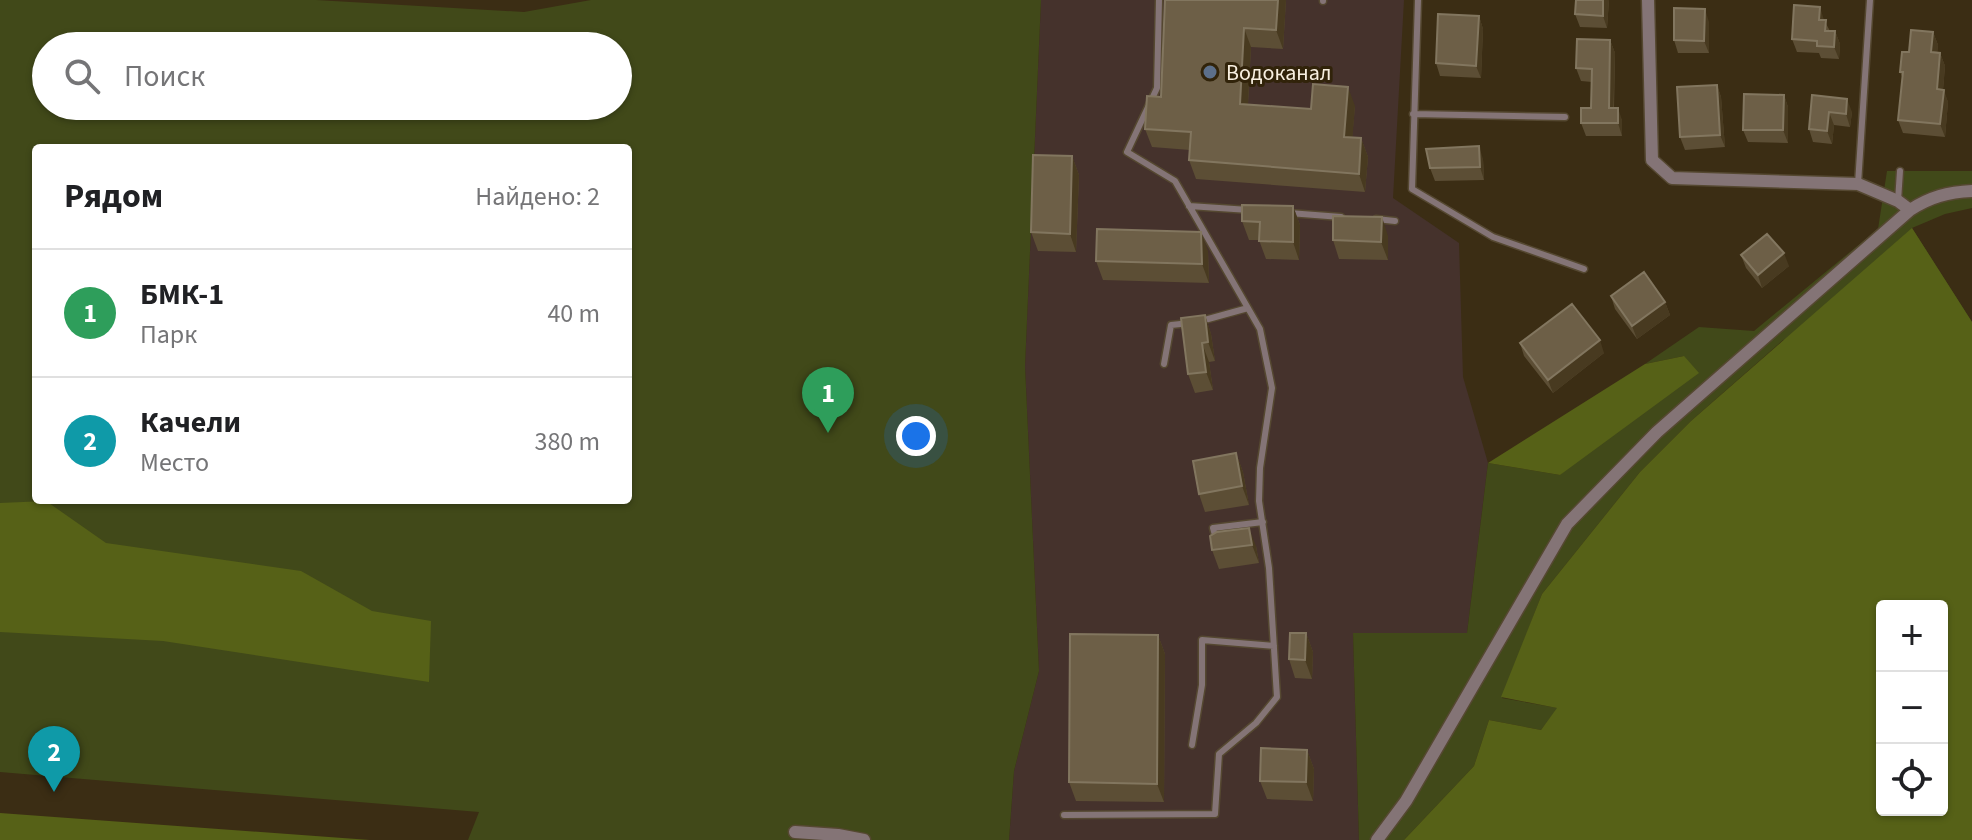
<!DOCTYPE html>
<html lang="ru">
<head>
<meta charset="utf-8">
<style>
  body { margin:0; font-family:"Source Sans 3",sans-serif; background:#f6f6f6; color:#202124 }
  .controls { position:absolute; right:24px; bottom:24px; display:grid; overflow:hidden; border-radius:8px; box-shadow:0 2px 6px #0004 }
  .controls button { width:72px; height:72px; display:grid; place-items:center; padding:0; border:0; border-bottom:2px solid #e0e0e0; background:#fff; color:#202124; font:40px sans-serif }
  .you { position:absolute; left:916px; top:436px; width:28px; height:28px; margin:-20px; border:6px solid #fff; border-radius:50%; background:#1a73e8; box-shadow:0 0 0 12px #1a73e833 }
  .badge { display:grid; place-items:center; width:52px; height:52px; border-radius:50%; background:#db2777; color:#fff; font-size:26px; font-weight:700 }
  .pin { position:absolute; translate:-50% -66px; filter:drop-shadow(0 2px 4px #0008) }
  .pin::after { content:''; position:absolute; top:42px; width:28px; height:24px; background:inherit; clip-path:polygon(0 0,100% 0,50% 100%) }
  .list { margin:0; padding:0; list-style:none }
  h2 { display:flex; justify-content:space-between; align-items:center; height:104px; margin:0; padding:0 32px; font-size:34px }
  h2 small { font-size:26px; font-weight:400; color:#757577 }
  .list li { display:grid; grid-template-columns:52px 1fr auto; gap:24px; align-items:center; box-sizing:border-box; height:128px; padding:0 32px; border-top:2px solid #e0e0e0 }
  .list b { display:block; font-size:30px; white-space:nowrap }
  .list p { margin:0; font-size:26px; white-space:nowrap; color:#757577 }
  .list em { font-size:26px; font-style:normal; color:#757577 }
  .icon { flex:none; width:44px; height:44px; fill:none; stroke:currentColor; stroke-width:2; stroke-linecap:round; stroke-linejoin:round }
  .map { position:relative; flex:none; width:1972px; height:840px; overflow:hidden }
  .search { position:absolute; background:#fff; box-shadow:0 2px 6px #0004; left:32px; top:32px; width:600px; height:88px; display:flex; align-items:center; gap:20px; box-sizing:border-box; padding:0 28px; border-radius:44px; color:#757577; font-size:30px }
  .panel { position:absolute; background:#fff; box-shadow:0 2px 6px #0004; left:32px; top:144px; width:600px; height:360px; border-radius:8px }
  .map>svg:first-child { display:block }
  .industrial { fill:#45322c }
  .green { fill:#414919; fill-rule:evenodd }
  .forest { fill:#566117; fill-rule:evenodd }
  .lines { fill:none; stroke-linecap:round; stroke-linejoin:round }
  .lane-casing { stroke:#554831; stroke-width:9 }
  .street-casing { stroke:#554831; stroke-width:15 }
  .lane { stroke:#847476; stroke-width:6 }
  .street { stroke:#847476; stroke-width:12 }
  .wall { fill:#5c4e35 }
  .shaded-wall { fill:#483a20 }
  .building { fill:#6d5f47; stroke:#82765f; stroke-width:2 }
  .service-dot { fill:#5c6f8a; stroke:#31230a; stroke-width:3 }
  .labels { text-anchor:middle; stroke-width:6; stroke-linejoin:round; paint-order:stroke }
  .poi-label { font-size:22px; fill:#f8efe0; stroke:#31230a; text-anchor:start }
</style>
</head>
<body>
<div class="map">
<svg width="1972" height="840" viewBox="0 0 1972 840">
  <rect width="100%" height="100%" fill="#3b2d14"/>
  <path class="industrial" d="M1041 0H1404L1393 198 1459 243 1463 377 1488 463 1467 633H1353L1359 840H1009L1014 771 1039 671 1025 366Z"/>
  <path class="green" d="M0 0H316L524 12 591 0H1041L1025 366 1039 671 1014 771 1009 840H468L479 812 0 772ZM46 46H618V106H46ZM36 148H628V500H36Z
    M1887 171H1972V208L1945 214 1912 228 1972 322 1783 340 1691 421 1640 472 1542 594 1502 698 1558 708 1541 730 1489 720 1474 766 1404 840H1359L1353 633H1467L1488 463 1560 475 1684 356 1645 364 1699 327 1754 331 1878 229Z"/>
  <path class="forest" d="M1912 228 1972 322V840H1404L1474 766 1489 720 1541 730 1557 708 1501 697 1542 594 1640 472 1691 421ZM1942 606V810H1882V606Z
    M1684 356 1699 373 1560 475 1488 463 1645 364Z
    M46 501 106 543 301 571 372 611 431 621 429 682 163 641 0 632V503Z
    M0 813 370 840H0Z"/>
  <g class="lines">
    <g class="lane-casing">
      <path id="lane" d="M1323 0V1
        M1418 0 1412 189 1493 237 1584 269
        M1413 114 1565 117
        M1858 184 1870 0
        M1898 201 1900 171
        M1189 206 1249 210
        M1289 213 1341 217
        M1376 219 1395 221
        M1201 321 1248 308
        M1164 364 1171 325 1190 323
        M1216 539 1213 528 1263 522
        M1192 745 1202 685V640L1274 646
        M1064 815 1215 814 1219 754 1256 723 1277 697 1269 568 1259 501 1260 468 1272 388 1260 329 1175 181 1127 152 1157 88 1159 0"/>
    </g>
    <g class="street-casing">
      <path id="street" d="M1648 0 1652 160 1672 178 1858 184 1898 201 1910 210
        M795 832 838 835 864 840
        M1377 840 1406 801 1567 524 1657 432 1910 210C1930 197 1948 192 1972 191"/>
    </g>
    <use href="#lane" class="lane"/>
    <use href="#street" class="street"/>
  </g>
  <path class="wall" d="M1165 0H1286L1283 49 1251 47 1248 104 1311 109 1355 106 1352 138H1361L1368 157 1365 192 1196 179 1189 160 1190 150 1152 147 1145 129 1161 97Z
    M1576 0H1609L1607 28 1580 27 1575 14Z
    M1479 16 1483 29 1481 78 1440 76 1436 63Z
    M1824 20 1830 31H1835L1840 44 1839 59 1821 58 1819 53 1797 52 1792 39Z
    M1709 22V53H1678L1674 40Z
    M1933 32 1938 45 1937 53H1940L1945 66 1943 90 1948 102 1945 137 1903 133 1898 120 1903 79 1900 72 1909 52Z
    M1610 40 1615 53 1614 108 1622 120V136H1586L1581 123 1591 108 1592 82 1581 81 1576 68Z
    M1717 85 1721 97 1725 147 1685 150 1680 137Z
    M1784 95 1788 107V143L1748 142 1743 130Z
    M1812 95 1852 112 1850 127 1834 125 1832 144 1813 142 1809 129Z
    M1072 156 1079 175 1076 252 1038 251 1031 232Z
    M1483 159 1484 180 1435 181 1430 168Z
    M1293 206 1300 225 1299 260 1266 259 1259 240H1249L1242 221Z
    M1388 236V260L1339 259 1333 240Z
    M1208 251 1209 283 1103 280 1096 261Z
    M1741 255 1789 266 1762 288 1746 268Z
    M1611 296 1665 302 1670 315 1637 339 1615 309Z
    M1205 315 1211 334 1215 361 1209 362 1213 390 1195 393 1188 374Z
    M1520 343 1604 353 1553 393 1524 356Z
    M1236 453 1243 472 1249 505 1205 512 1199 494Z
    M1217 532 1256 546 1259 563 1219 569 1212 550Z
    M1306 633 1313 652 1312 679 1295 678 1289 659Z
    M1158 635 1165 654 1164 802 1076 801 1069 782Z
    M1307 750 1314 769 1313 801 1267 799 1260 781Z"/>
  <path class="shaded-wall" d="M1278 0H1286L1283 49 1276 30Z
    M1603 0H1609L1607 28 1603 16Z
    M1820 7 1824 20H1819Z
    M1705 9 1709 22V53L1704 41Z
    M1479 16 1483 29 1481 78 1476 66Z
    M1244 28 1251 47 1247 122 1240 104Z
    M1835 31 1840 44 1839 59 1834 47Z
    M1933 32 1938 45 1936 65 1931 52Z
    M1610 40 1615 53 1613 120 1609 108Z
    M1940 53 1945 66 1942 102 1937 89Z
    M1717 85 1721 97 1725 147 1720 135Z
    M1348 87 1355 106 1351 156 1344 137Z
    M1944 90 1948 102 1945 137 1940 124Z
    M1784 95 1788 107V143L1783 130Z
    M1847 99 1852 112 1850 127 1846 114Z
    M1618 108 1622 120V136L1618 123Z
    M1829 112 1834 125 1832 144 1827 131Z
    M1361 138 1368 157 1365 192 1359 174Z
    M1479 146 1483 159 1484 180 1480 167Z
    M1072 156 1079 175 1076 252 1070 234Z
    M1293 206 1300 225 1299 260 1293 242Z
    M1382 217 1388 236V260L1381 242Z
    M1201 232 1208 251 1209 283 1202 264Z
    M1784 253 1789 266 1762 288 1758 275Z
    M1665 302 1670 315 1637 339 1632 326Z
    M1205 315 1211 334 1215 361 1208 342Z
    M1600 340 1604 353 1553 393 1548 380Z
    M1202 343 1209 362 1213 390 1206 372Z
    M1236 453 1243 472 1249 505 1242 486Z
    M1249 528 1256 546 1259 563 1252 545Z
    M1306 633 1313 652 1312 679 1305 660Z
    M1158 635 1165 654 1164 802 1157 784Z
    M1307 750 1314 769 1313 801 1306 782Z"/>
  <path class="building" d="M1165 0H1278L1276 30 1244 28 1240 104 1311 109 1313 84 1348 87 1344 137 1361 138 1359 174 1189 160 1191 132 1145 129 1147 96 1161 97Z
    M1576 0H1603V16L1575 14Z
    M1794 5 1820 7 1819 20H1826L1825 31H1835L1834 47 1817 46V41L1792 39Z
    M1674 8 1705 9 1704 41 1674 40Z
    M1438 14 1479 16 1476 66 1436 63Z
    M1911 30 1933 32 1931 52 1940 53 1937 89 1944 90 1940 124 1898 120 1903 72H1900L1902 52H1909Z
    M1577 39 1610 40 1609 108H1618V123H1581V108H1591L1592 69 1576 68Z
    M1717 85 1720 135 1680 137 1677 87Z
    M1744 94 1784 95 1783 130H1743Z
    M1812 95 1847 99 1846 114 1829 112 1827 131 1809 129Z
    M1479 146 1480 167 1430 168 1426 149Z
    M1033 155 1072 156 1070 234 1031 232Z
    M1242 205 1293 206V242L1259 241 1260 222 1242 221Z
    M1333 216 1382 217 1381 242 1333 240Z
    M1097 229 1201 232 1202 264 1096 261Z
    M1767 234 1784 253 1758 275 1741 255Z
    M1644 272 1665 302 1632 326 1611 296Z
    M1572 304 1600 340 1548 380 1520 343Z
    M1205 315 1208 342 1202 343 1206 372 1188 374 1181 318Z
    M1236 453 1242 486 1199 494 1193 461Z
    M1249 528 1252 545 1212 550 1210 536 1217 532Z
    M1290 633H1306L1305 660 1289 659Z
    M1070 634 1158 635 1157 784 1069 782Z
    M1261 748 1307 750 1306 782 1260 781Z"/>
  <circle class="service-dot" cx="1210" cy="72" r="8"/>
  <g class="labels">
    <g class="poi-label">
      <text x="1226" y="80">Водоканал</text>
    </g>
  </g>
</svg>
<div class="controls">
<button>+</button>
<button>−</button>
<button><svg class="icon" aria-label="locate" viewBox="0 0 24 24"><circle cx="12" cy="12" r="6"/><path d="M12 2v4M12 18v4M2 12h4M18 12h4"/></svg></button>
</div>
<div class="you"></div>
<div class="pin badge" style="left:828px;top:433px;background:#2e9e5b">1</div>
<div class="pin badge" style="left:54px;top:792px;background:#0f9aa8">2</div>
<div class="search"><svg class="icon" aria-label="search" viewBox="0 0 24 24"><circle cx="10" cy="10" r="6"/><path d="M15 15l6 6"/></svg>Поиск</div>
<section class="panel">
<h2>Рядом<small>Найдено: 2</small></h2>
<ul class="list">
<li><span class="badge" style="background:#2e9e5b">1</span><div><b>БМК-1</b><p>Парк</p></div><em>40 m</em></li>
<li><span class="badge" style="background:#0f9aa8">2</span><div><b>Качели</b><p>Место</p></div><em>380 m</em></li>
</ul>
</section>
</div>
</body>
</html>
